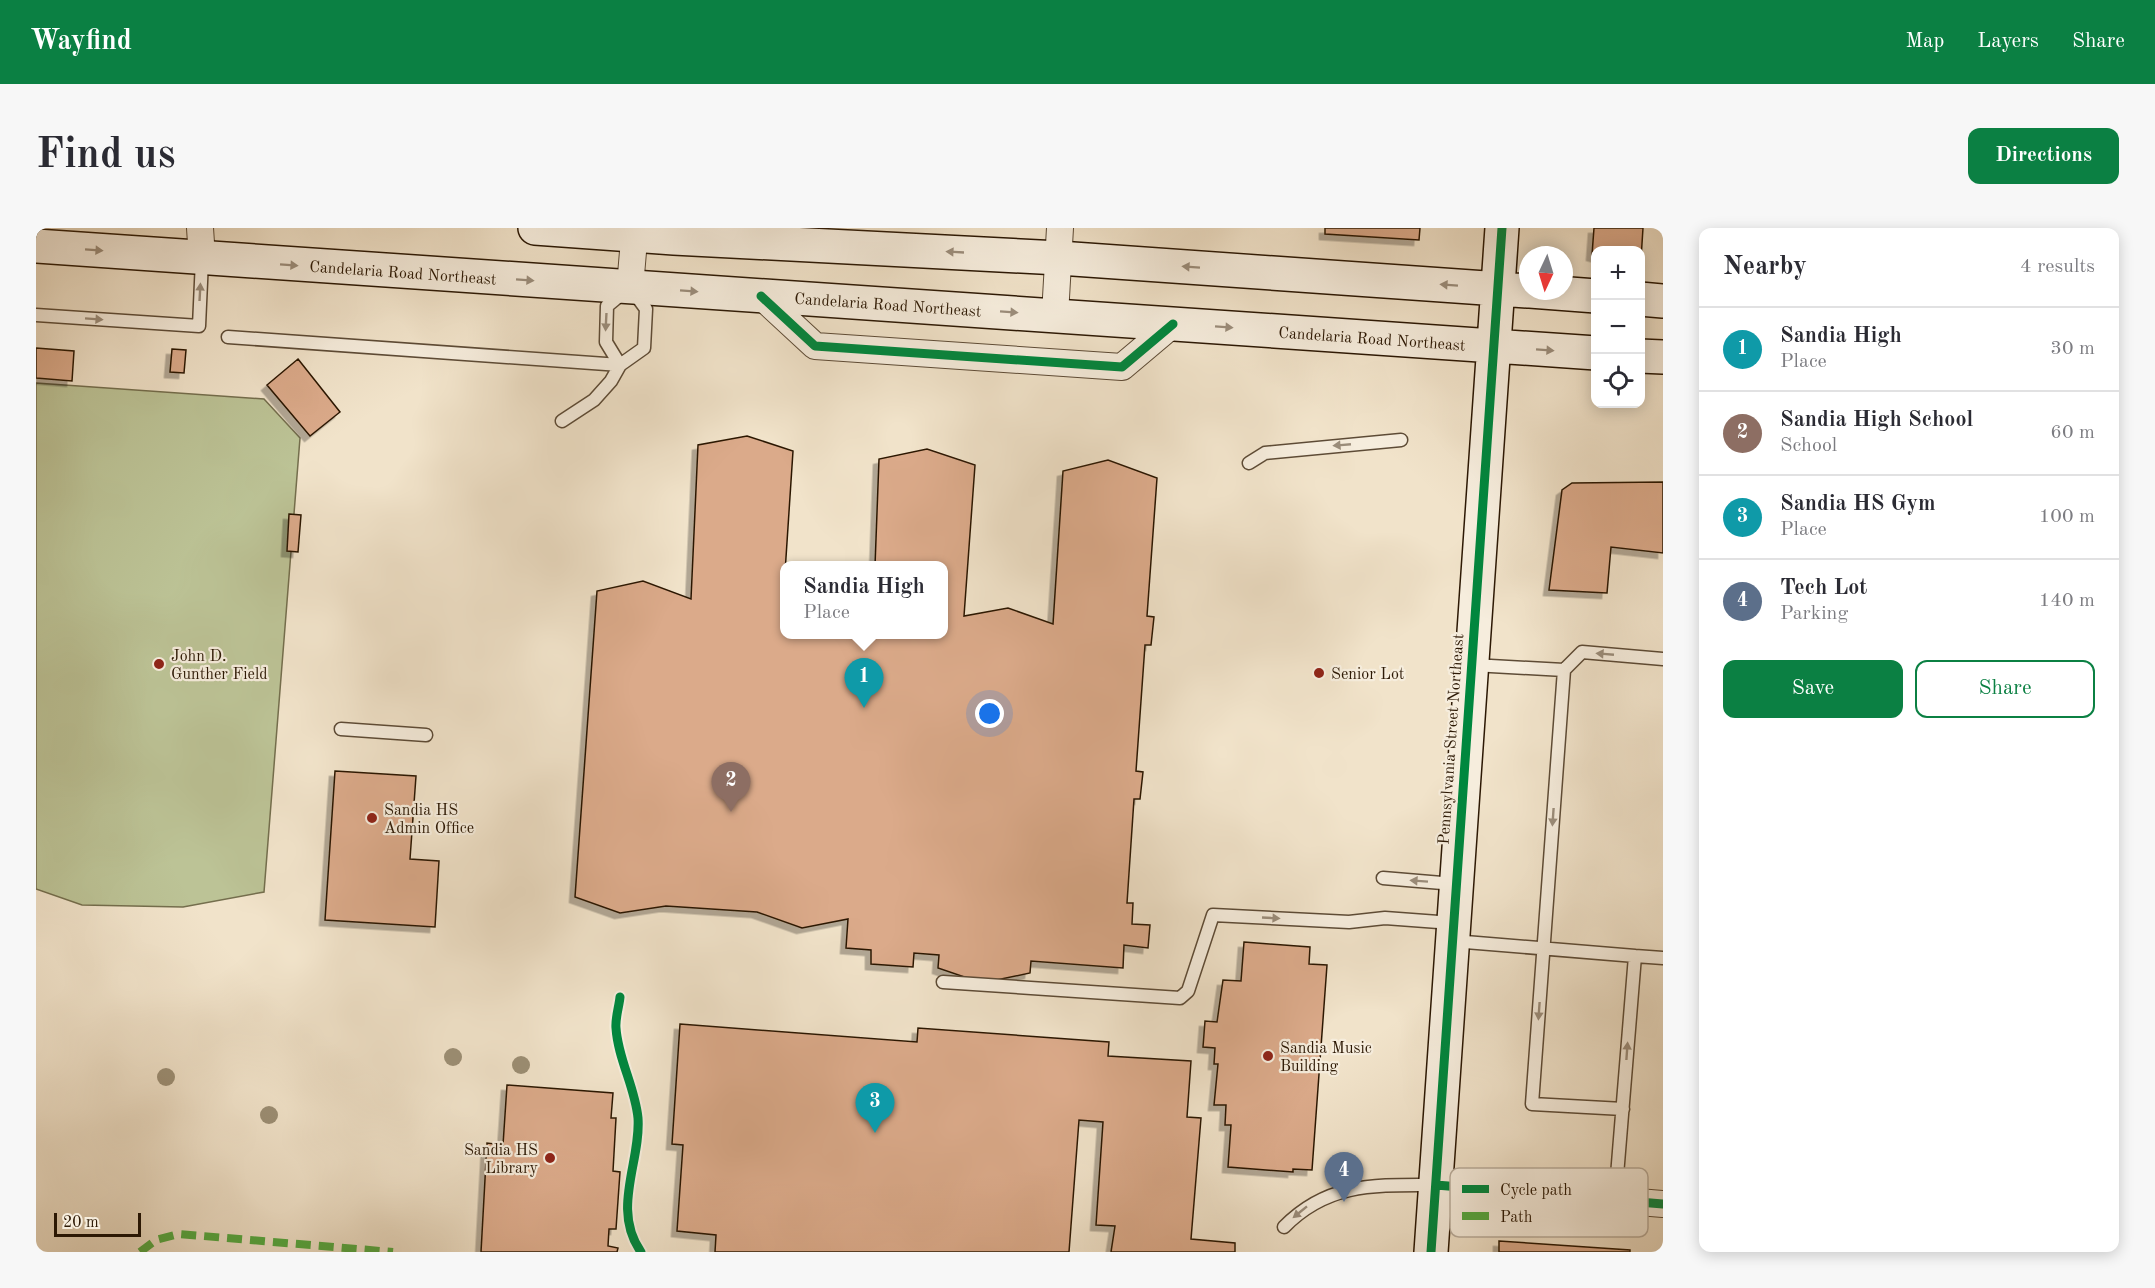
<!DOCTYPE html>
<html lang="en">
<head>
<meta charset="utf-8">
<style>
  body { margin:0; font-family:"Old Standard TT",serif; background:#f7f7f7; color:#2b2b33 }
  .controls { position:absolute; right:18px; top:18px; display:grid; overflow:hidden; border-radius:12px; box-shadow:0 3px 15px #0003 }
  .controls button { width:54px; height:54px; display:grid; place-items:center; padding:0; border:0; border-bottom:2px solid #e1e1e2; background:#fff; color:#2b2b33; font:30px sans-serif }
  .compass { position:absolute; left:1483px; top:18px; width:54px; height:54px; border-radius:50%; background:#fff; box-shadow:0 3px 15px #0003; rotate:184deg }
  .scale { position:absolute; left:18px; bottom:15px; width:87px; box-sizing:border-box; padding-left:6px; border:3px solid #2c1804; border-top:0; font-size:16px; line-height:21px; white-space:nowrap; color:#2c1804; -webkit-text-stroke:4px #f6eddd; paint-order:stroke }
  .you { position:absolute; left:954px; top:486px; width:21px; height:21px; margin:-15px; border:4px solid #fff; border-radius:50%; background:#1a73e8; box-shadow:0 0 0 9px #1a73e833 }
  .badge { display:grid; place-items:center; width:39px; height:39px; border-radius:50%; background:#0b8043; color:#fff; font-size:20px; font-weight:700 }
  .pin { position:absolute; translate:-50% -50px; filter:drop-shadow(0 2px 3px #0008) }
  .pin::after { content:''; position:absolute; top:32px; width:21px; height:18px; background:inherit; clip-path:polygon(0 0,100% 0,50% 100%) }
  .popup { position:absolute; left:744px; top:333px; width:168px; height:78px; box-sizing:border-box; display:grid; place-content:center; border-radius:12px; background:#fff; filter:drop-shadow(0 2px 4px #0005); font-size:20px; white-space:nowrap; color:#7c7c81 }
  .popup b { font-size:22px; color:#2b2b33 }
  .popup::after { content:''; position:absolute; left:50%; top:100%; margin-left:-12px; border:12px solid transparent; border-top-color:#fff }
  .list { margin:0; padding:0; list-style:none }
  h2 { display:flex; justify-content:space-between; align-items:center; height:78px; margin:0; padding:0 24px; font-size:26px }
  h2 small { font-size:20px; font-weight:400; color:#7c7c81 }
  .list li { display:grid; grid-template-columns:39px 1fr auto; gap:18px; align-items:center; box-sizing:border-box; height:84px; padding:0 24px; border-top:2px solid #e1e1e2 }
  .list b { display:block; font-size:22px; white-space:nowrap }
  .list p { margin:0; font-size:20px; white-space:nowrap; color:#7c7c81 }
  .list em { font-size:20px; font-style:normal; color:#7c7c81 }
  .actions { display:flex; gap:12px; padding:18px 24px }
  .actions a { flex:1; padding:14px 0; border:2px solid #0b8043; border-radius:12px; text-align:center; font-size:21px; color:#0b8043 }
  .actions .main { background:#0b8043; color:#fff }
  .icon { flex:none; width:33px; height:33px; fill:none; stroke:currentColor; stroke-width:2; stroke-linecap:round; stroke-linejoin:round }
  .map { position:relative; flex:none; width:1627px; height:1024px; overflow:hidden; border-radius:12px }
  header { display:flex; align-items:center; gap:36px; box-sizing:border-box; height:84px; padding:0 30px; background:#0b8043; color:#fff }
  header strong { font-size:28px }
  nav { display:flex; gap:33px; margin-inline-start:auto; font-size:21px }
  .intro { display:flex; align-items:center; justify-content:space-between; box-sizing:border-box; height:144px; padding:0 36px }
  h1 { margin:0; font-size:42px }
  .button { padding:15px 27px; border-radius:12px; background:#0b8043; color:#fff; font-size:21px; font-weight:700 }
  main { display:flex; gap:36px; padding:0 36px }
  aside { flex:1; background:#fff; border-radius:12px; box-shadow:0 3px 15px #0003 }
  .map>svg:first-child { display:block }
  .green { fill:#bcc396; stroke:#746e4d; stroke-width:1.5 }
  .building { fill:#dbaa8a; stroke:#2c1804; stroke-width:1.5; filter:url(#shadow) }
  .lines { fill:none; stroke-linecap:round; stroke-linejoin:round }
  .lane-casing { stroke:#5d4b36; stroke-width:15 }
  .street-casing { stroke:#5d4b36; stroke-width:28 }
  .secondary-casing { stroke:#2c1804; stroke-width:36 }
  .lane { stroke:#f6eddd; stroke-width:12 }
  .street { stroke:#f6eddd; stroke-width:26 }
  .secondary { stroke:#f6eddd; stroke-width:33 }
  .quiet { stroke:#54a940; stroke-width:8; stroke-dasharray:15 8; stroke-linecap:butt }
  .cycleway-casing { stroke:#f6eddd; stroke-width:13 }
  .cycleway { stroke:#00873e; stroke-width:9 }
  .tree { fill:#9c8f75 }
  .oneway { fill:#9b8d7b }
  .poi-dot { fill:#8f2418; stroke:#f6eddd; stroke-width:2 }
  .labels { text-anchor:middle; stroke-width:4.5; stroke-linejoin:round; paint-order:stroke }
  .street-label { font-size:16px; fill:#2c1804; stroke:#f6eddd }
  .poi-label { font-size:16px; fill:#2c1804; stroke:#f6eddd; text-anchor:start }
  .key { fill:#f6eddd; stroke:#b9ad9c; stroke-width:1.5 }
  .key-label { font-size:16px; fill:#2c1804 }
</style>
</head>
<body>
<header>
<strong>Wayfind</strong>
<nav><a>Map</a><a>Layers</a><a>Share</a></nav>
</header>
<div class="intro"><h1>Find us</h1><a class="button">Directions</a></div>
<main>
<div class="map">
<svg width="1627" height="1024" viewBox="0 0 1627 1024">
  <defs>
    <filter id="shadow"><feDropShadow dx="-5.5" dy="5.5" stdDeviation="0" flood-color="#0004"/></filter>
  </defs>
  <rect width="100%" height="100%" fill="#f1e3ca"/>
  <filter id="stains"><feTurbulence type="fractalNoise" baseFrequency=".00333" numOctaves="4"/><feColorMatrix values="0 0 0 0 .2 0 0 0 0 .09 0 0 0 0 .02 0 0 0 .5 -.17"/></filter>
  <radialGradient id="worn" r=".72"><stop offset=".6" stop-color="#630" stop-opacity="0"/><stop offset="1" stop-color="#630" stop-opacity=".3"/></radialGradient>
  <path class="green" d="M0 155 228 171 264 210 228 664 147 679 46 677 0 661Z"/>
  <path class="building" d="M1289 0H1384L1383 12 1289 6Z
    M1558 0H1607L1605 31 1604 22H1560V28L1556 27Z
    M0 120 38 123 36 153 0 150Z
    M136 121 150 122 148 145 134 144Z
    M262 131 304 184 274 208 231 157Z
    M711 208 757 223 747 375 748 406H908V338H839L843 231 891 221 939 237 928 388 972 380 1017 396 1027 243 1072 232 1121 250 1111 388 1118 389 1115 417H1109L1100 543 1107 544 1104 571H1098L1091 675H1097L1096 696 1114 697 1112 720 1088 717 1087 740 995 733 994 745 946 755 902 740 903 727 878 725 877 739 835 736V722L810 720 812 691 766 700 721 684 630 678 584 685 539 669 561 363 607 353 655 371 662 217Z
    M1627 254V325L1575 319 1571 365 1513 362 1526 262 1536 255Z
    M253 286 265 287 262 324 251 323Z
    M299 543 380 548 374 631 403 633 399 699 289 692Z
    M1208 714 1274 719 1273 736 1291 737 1276 942 1257 941V944L1192 939 1195 897H1189L1190 877H1178L1182 836H1178L1179 820 1167 819 1169 793 1181 794 1187 752 1205 753Z
    M644 796 881 814 882 800 1073 814 1072 828 1155 833 1151 889 1165 890 1155 1011 1199 1015V1024H1075L1079 998 1060 997 1067 894 1043 892 1033 1024H679L680 1007 641 1003 647 917 636 916Z
    M471 857 577 865 575 890H580L577 943 584 944 580 1001H573L572 1018 582 1020 581 1024H445L451 915 467 917Z
    M1463 1013 1594 1022V1024H1463Z"/>
  <g class="lines">
    <g class="lane-casing">
      <path id="lane" d="M0 87 163 98 166 32
        M192 109 584 137
        M526 193 558 172 575 153 584 137 608 120 610 81 594 59 571 78 570 114 584 137
        M1213 235 1229 225 1365 212
        M1437 437 1528 442
        M305 501 390 507
        M1347 650 1418 656
        M1417 713 1599 728
        M907 754 1144 770 1152 763 1177 687 1313 694 1349 690 1416 695
        M1587 881 1496 876 1528 442 1546 424 1627 431
        M1579 972 1599 728 1627 730
        M1248 999C1292 954 1340 957 1399 957"/>
    </g>
    <g class="street-casing">
      <path id="street" d="M164 0 166 30
        M594 59 599 0
        M725 68 779 118 1086 139 1137 96
        M1019 87 1024 0
        M1400 957 1627 976"/>
    </g>
    <g class="secondary-casing">
      <path id="secondary" d="M499 0 638 10 1023 30 1492 63
        M0 18 1560 125
        M1494 63 1560 68
        M1604 71 1627 73
        M1604 128 1627 129
        M1395 1024 1466 0"/>
    </g>
    <use href="#lane" class="lane"/>
    <use href="#street" class="street"/>
    <use href="#secondary" class="secondary"/>
    <path class="quiet" d="M104 1024 120 1012 143 1006 357 1024"/>
    <g class="cycleway-casing">
      <path id="cycleway" d="M725 68 779 118 1086 139 1137 96
        M584 769C583 779 579 791 580 800 582 831 599 859 602 890 605 934 575 981 605 1024
        M1400 957 1627 976
        M1395 1024 1466 0"/>
    </g>
    <use href="#cycleway" class="cycleway"/>
  </g>
  <g class="tree">
    <circle cx="417" cy="829" r="9"/>
    <circle cx="485" cy="837" r="9"/>
    <circle cx="130" cy="849" r="9"/>
    <circle cx="233" cy="887" r="9"/>
  </g>
  <defs><path id="oneway-solid" d="M-6-.8H1V-3.2L6.5 0L1 3.2V.8H-6Z" transform="scale(1.5)"/></defs>
  <g class="oneway">
    <use href="#oneway-solid" transform="translate(58 22) rotate(4)"/>
    <use href="#oneway-solid" transform="translate(919 24) rotate(-177)"/>
    <use href="#oneway-solid" transform="translate(253 37) rotate(4)"/>
    <use href="#oneway-solid" transform="translate(1155 39) rotate(-176)"/>
    <use href="#oneway-solid" transform="translate(489 52) rotate(4)"/>
    <use href="#oneway-solid" transform="translate(1413 57) rotate(-176)"/>
    <use href="#oneway-solid" transform="translate(653 63) rotate(4)"/>
    <use href="#oneway-solid" transform="translate(164 64) rotate(-87)"/>
    <use href="#oneway-solid" transform="translate(973 84) rotate(4)"/>
    <use href="#oneway-solid" transform="translate(58 91) rotate(4)"/>
    <use href="#oneway-solid" transform="translate(570 94) rotate(93)"/>
    <use href="#oneway-solid" transform="translate(1188 99) rotate(4)"/>
    <use href="#oneway-solid" transform="translate(1509 122) rotate(4)"/>
    <use href="#oneway-solid" transform="translate(1306 217) rotate(175)"/>
    <use href="#oneway-solid" transform="translate(1569 426) rotate(-175)"/>
    <use href="#oneway-solid" transform="translate(1517 589) rotate(94)"/>
    <use href="#oneway-solid" transform="translate(1383 653) rotate(-176)"/>
    <use href="#oneway-solid" transform="translate(1235 690) rotate(3)"/>
    <use href="#oneway-solid" transform="translate(1503 783) rotate(94)"/>
    <use href="#oneway-solid" transform="translate(1591 823) rotate(-86)"/>
    <use href="#oneway-solid" transform="translate(1264 984) rotate(141)"/>
  </g>
  <g class="poi-dot">
    <circle cx="123" cy="436" r="6"/>
    <circle cx="1283" cy="445" r="6"/>
    <circle cx="336" cy="590" r="6"/>
    <circle cx="1232" cy="828" r="6"/>
    <circle cx="514" cy="930" r="6"/>
  </g>
  <g class="labels">
    <g class="street-label">
      <text transform="translate(367 44) rotate(4)" y="6">Candelaria Road Northeast</text>
      <text transform="translate(852 76) rotate(4)" y="6">Candelaria Road Northeast</text>
      <text transform="translate(1336 110) rotate(4)" y="6">Candelaria Road Northeast</text>
      <text transform="translate(1414 511) rotate(-86)" y="6">Pennsylvania Street Northeast</text>
    </g>
    <g class="poi-label">
      <text x="135" y="433">John D.<tspan x="135" dy="18">Gunther Field</tspan></text>
      <text x="1295" y="451">Senior Lot</text>
      <text x="348" y="587">Sandia HS<tspan x="348" dy="18">Admin Office</tspan></text>
      <text x="1244" y="825">Sandia Music<tspan x="1244" dy="18">Building</tspan></text>
      <text x="502" y="927" text-anchor="end">Sandia HS<tspan x="502" dy="18">Library</tspan></text>
    </g>
  </g>
  <rect x="1414" y="940" width="198" height="69" rx="9" class="key"/>
  <rect x="1426" y="957" width="27" height="8" fill="#00873e"/>
  <rect x="1426" y="984" width="27" height="8" fill="#54a940"/>
  <g class="key-label">
    <text x="1464" y="967">Cycle path</text>
    <text x="1464" y="994">Path</text>
  </g>
  <rect width="100%" height="100%" filter="url(#stains)"/>
  <rect width="100%" height="100%" fill="url(#worn)"/>
</svg>
<div class="controls">
<button>+</button>
<button>−</button>
<button><svg class="icon" aria-label="locate" viewBox="0 0 24 24"><circle cx="12" cy="12" r="6"/><path d="M12 2v4M12 18v4M2 12h4M18 12h4"/></svg></button>
</div>
<svg class="compass" viewBox="-18 -18 36 36"><path d="M0-13l5 13h-10z" fill="#e53935"/><path d="M0 13l5-13h-10z" fill="#7c7c81"/></svg>
<div class="scale">20 m</div>
<div class="you"></div>
<div class="pin badge" style="left:828px;top:480px;background:#0f9aa8">1</div>
<div class="popup"><b>Sandia High</b>Place</div>
<div class="pin badge" style="left:695px;top:584px;background:#8d6e63">2</div>
<div class="pin badge" style="left:839px;top:905px;background:#0f9aa8">3</div>
<div class="pin badge" style="left:1308px;top:974px;background:#5c6f8a">4</div>
</div>
<aside>
<h2>Nearby<small>4 results</small></h2>
<ul class="list">
<li><span class="badge" style="background:#0f9aa8">1</span><div><b>Sandia High</b><p>Place</p></div><em>30 m</em></li>
<li><span class="badge" style="background:#8d6e63">2</span><div><b>Sandia High School</b><p>School</p></div><em>60 m</em></li>
<li><span class="badge" style="background:#0f9aa8">3</span><div><b>Sandia HS Gym</b><p>Place</p></div><em>100 m</em></li>
<li><span class="badge" style="background:#5c6f8a">4</span><div><b>Tech Lot</b><p>Parking</p></div><em>140 m</em></li>
</ul>
<div class="actions"><a class="main">Save</a><a>Share</a></div>
</aside>
</main>
</body>
</html>
